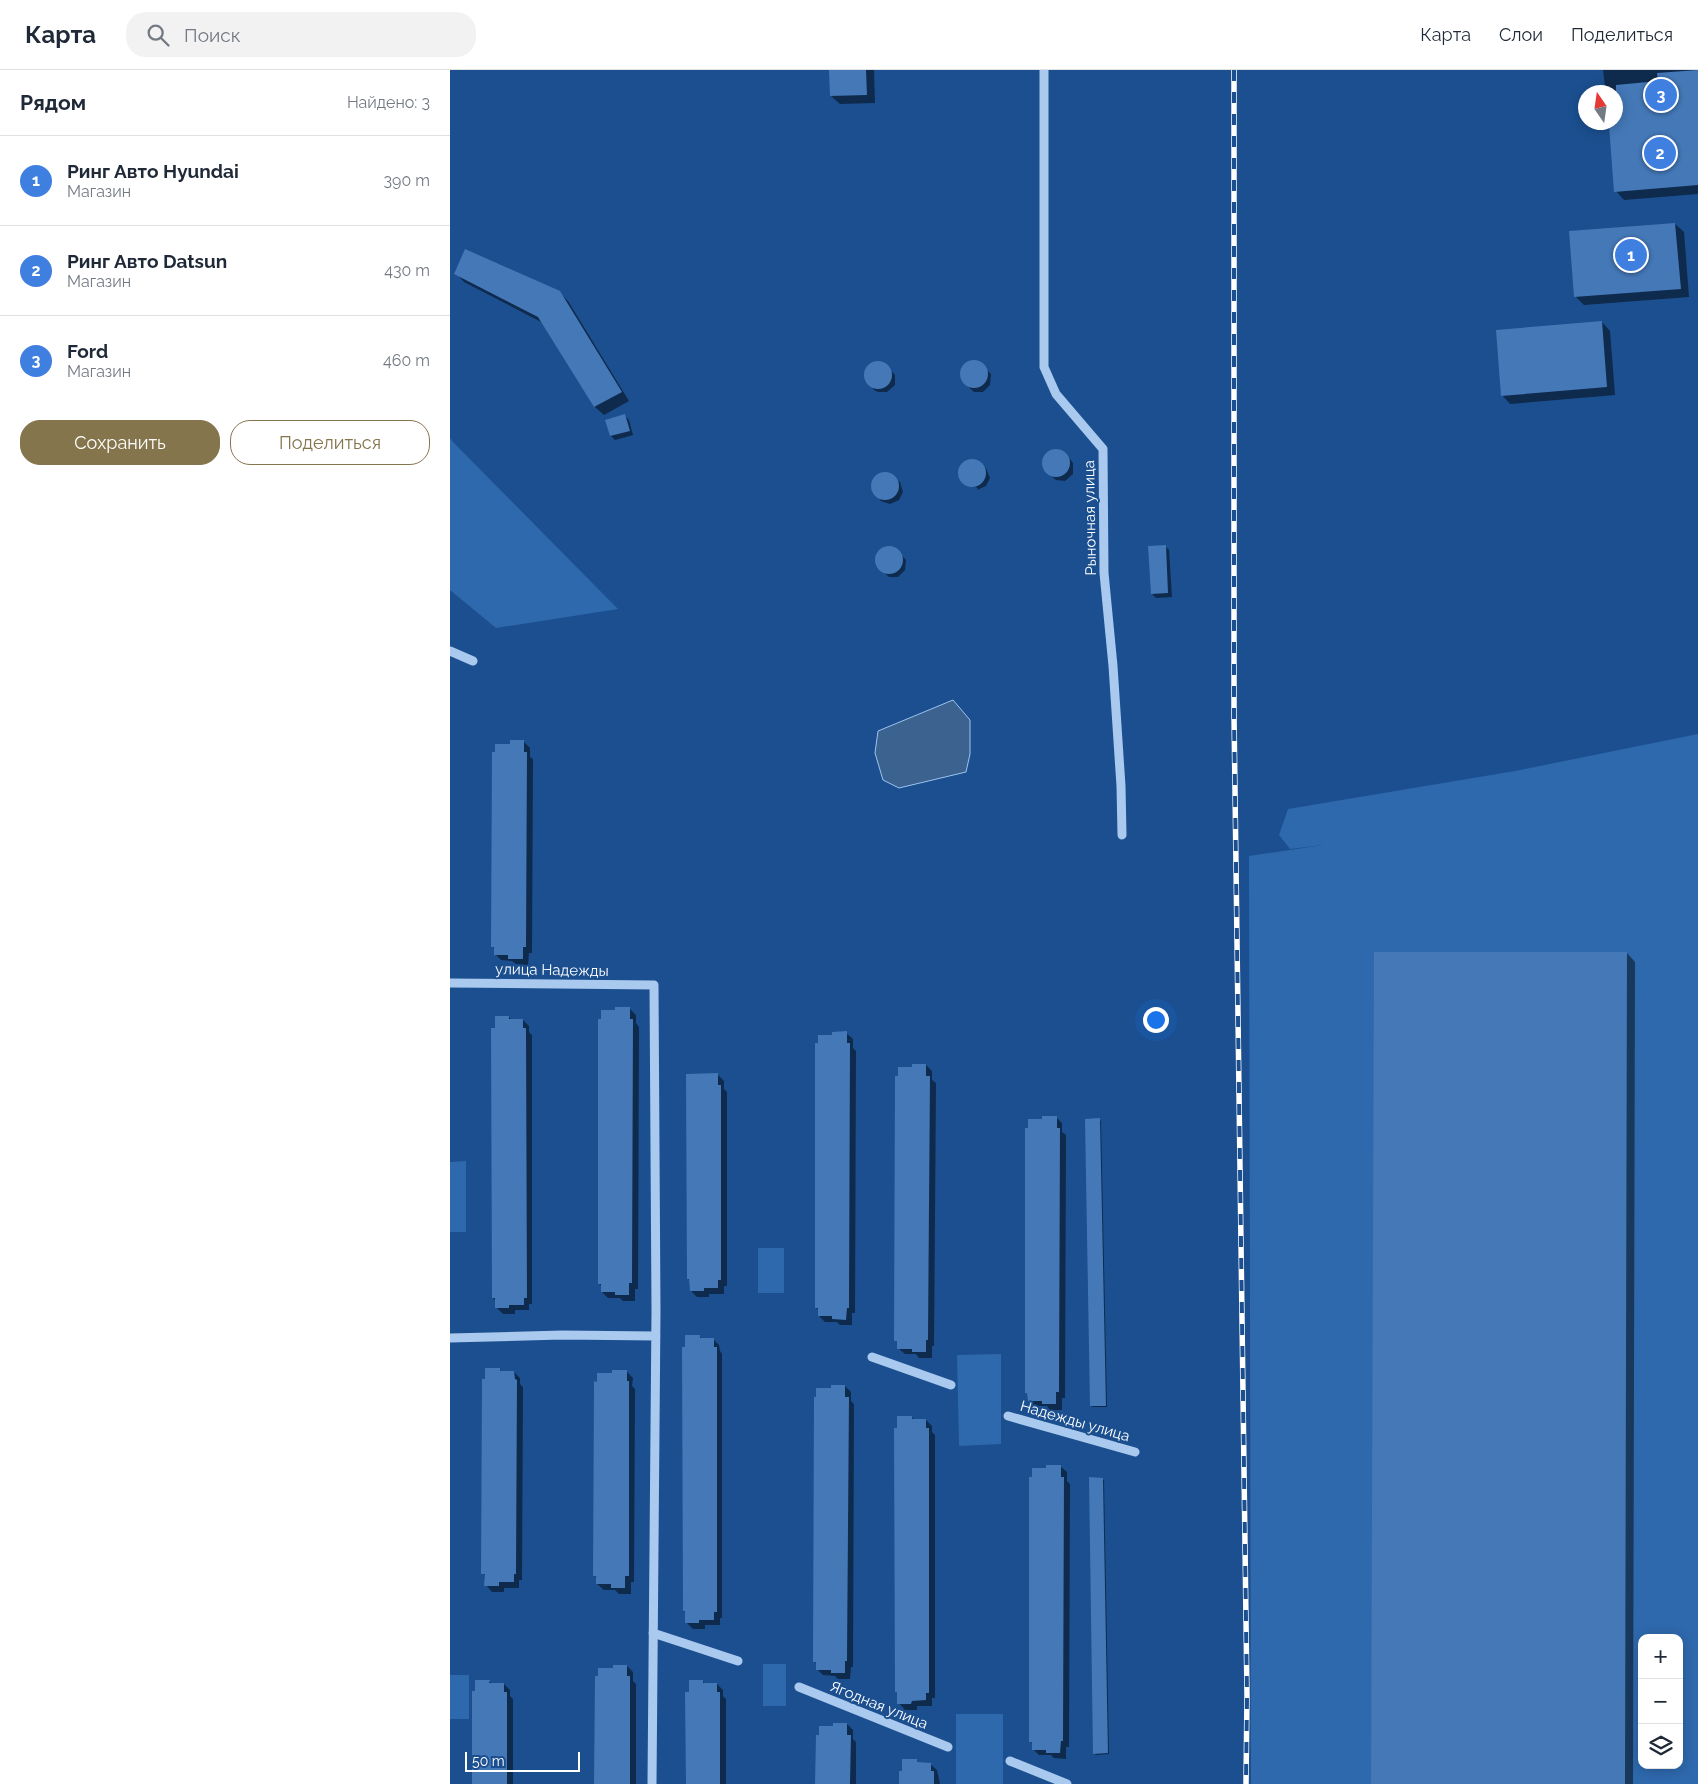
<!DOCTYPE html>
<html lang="ru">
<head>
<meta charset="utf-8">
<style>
  body { margin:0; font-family:Raleway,sans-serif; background:#f2f2f3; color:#1f2937 }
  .controls { position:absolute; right:15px; bottom:15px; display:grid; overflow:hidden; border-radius:10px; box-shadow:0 2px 12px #0003 }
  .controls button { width:45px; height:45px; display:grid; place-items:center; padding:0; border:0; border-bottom:1px solid #e0e1e3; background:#fff; color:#1f2937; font:25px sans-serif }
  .compass { position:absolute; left:1128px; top:15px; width:45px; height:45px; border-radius:50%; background:#fff; box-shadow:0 2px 12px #0003; rotate:347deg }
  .scale { position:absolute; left:15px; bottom:12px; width:115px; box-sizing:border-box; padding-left:5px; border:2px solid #fff; border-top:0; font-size:14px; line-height:18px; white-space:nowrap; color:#fff; -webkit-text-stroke:4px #1b4f8f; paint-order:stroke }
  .you { position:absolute; left:705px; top:949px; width:18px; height:18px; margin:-12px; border:4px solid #fff; border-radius:50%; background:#1a73e8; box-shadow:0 0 0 8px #1a73e833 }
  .badge { display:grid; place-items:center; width:32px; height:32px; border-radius:50%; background:#84754c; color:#fff; font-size:16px; font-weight:700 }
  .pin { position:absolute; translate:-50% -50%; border:2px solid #fff; box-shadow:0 1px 5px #0006 }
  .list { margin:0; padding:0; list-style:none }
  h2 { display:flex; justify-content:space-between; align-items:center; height:65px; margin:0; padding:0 20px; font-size:21px }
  h2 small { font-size:16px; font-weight:400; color:#747a83 }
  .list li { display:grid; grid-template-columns:32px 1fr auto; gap:15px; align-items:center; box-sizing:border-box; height:90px; padding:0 20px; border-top:1px solid #e0e1e3 }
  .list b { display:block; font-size:19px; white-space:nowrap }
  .list p { margin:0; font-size:16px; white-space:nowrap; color:#747a83 }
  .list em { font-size:16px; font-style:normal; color:#747a83 }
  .actions { display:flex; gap:10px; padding:15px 20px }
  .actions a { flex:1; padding:11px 0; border:1px solid #84754c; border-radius:20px; text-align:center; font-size:18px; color:#84754c }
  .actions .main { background:#84754c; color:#fff }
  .icon { flex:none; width:28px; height:28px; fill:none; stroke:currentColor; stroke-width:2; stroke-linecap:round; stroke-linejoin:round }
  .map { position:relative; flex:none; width:1248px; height:1714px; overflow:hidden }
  header { display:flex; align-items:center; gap:30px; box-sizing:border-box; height:70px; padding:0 25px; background:#fff; border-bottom:1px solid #e0e1e3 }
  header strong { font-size:24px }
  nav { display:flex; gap:28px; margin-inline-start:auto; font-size:18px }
  .search { width:350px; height:45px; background:#f2f2f3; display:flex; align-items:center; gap:12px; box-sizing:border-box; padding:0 18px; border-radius:20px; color:#747a83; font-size:19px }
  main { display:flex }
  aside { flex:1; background:#fff }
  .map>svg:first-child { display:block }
  .green { fill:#2e69ad; fill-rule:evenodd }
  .water { fill:#3c6290; stroke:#9cc4f0 }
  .shadow { fill:#0007 }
  .building { fill:#4478b7 }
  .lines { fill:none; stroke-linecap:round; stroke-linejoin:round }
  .minor { stroke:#a9c9ee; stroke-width:9 }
  .rail-casing { stroke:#fff; stroke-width:5.5 }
  .rail { stroke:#1b4f8f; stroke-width:4; stroke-dasharray:11; stroke-linecap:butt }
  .labels { text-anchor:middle; stroke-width:4; stroke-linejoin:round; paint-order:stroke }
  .street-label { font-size:15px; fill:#fff; stroke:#1b4f8f }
</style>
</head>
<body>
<header>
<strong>Карта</strong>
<div class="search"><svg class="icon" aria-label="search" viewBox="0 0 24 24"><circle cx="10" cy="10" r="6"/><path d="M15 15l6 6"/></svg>Поиск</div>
<nav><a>Карта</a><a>Слои</a><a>Поделиться</a></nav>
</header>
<main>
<aside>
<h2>Рядом<small>Найдено: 3</small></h2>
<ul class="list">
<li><span class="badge" style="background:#3f7fe0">1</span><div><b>Ринг Авто Hyundai</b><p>Магазин</p></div><em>390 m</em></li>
<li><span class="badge" style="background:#3f7fe0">2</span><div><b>Ринг Авто Datsun</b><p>Магазин</p></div><em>430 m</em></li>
<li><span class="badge" style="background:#3f7fe0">3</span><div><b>Ford</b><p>Магазин</p></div><em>460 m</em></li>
</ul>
<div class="actions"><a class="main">Сохранить</a><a>Поделиться</a></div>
</aside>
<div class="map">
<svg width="1248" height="1714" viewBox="0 0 1248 1714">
  <rect width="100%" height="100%" fill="#1b4f8f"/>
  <path class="green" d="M0 368 4 373 168 539 46 558 0 520Z
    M1248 664V1714H801L799 786 873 775 840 779 829 765 838 739 1065 701ZM1192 1568H1229V1695H1192Z
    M16 1091V1162H0V1092Z
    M308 1178H334V1223H308Z
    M551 1284V1374L509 1376 507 1285Z
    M313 1594H336V1636H313Z
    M0 1605H19V1649H0Z
    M506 1644H553V1714H506Z"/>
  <path class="water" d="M503 630 520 650V684L516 702 449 718 433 710 425 683 428 661Z"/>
  <path class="shadow" d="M381 0H424L425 33 390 34 381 26Z
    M1153 0H1248V124L1174 130 1166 121 1160 54 1159 52H1166V22H1150L1149 17H1155Z
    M1225 154 1234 162 1239 227 1134 235 1125 226Z
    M6 203 109 222 118 231 179 331 154 345 145 337 93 253 14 212Z
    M1152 252 1160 261 1165 325 1060 334 1052 325Z
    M523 291 530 293 541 304 540 315 533 322H524L512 311 511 307 512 298 518 292Z
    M427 292 435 294 445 305V315L437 322H428L424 320 415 307V303L419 296Z
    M175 346 179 350 183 365 165 370 161 366 157 350Z
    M610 381 617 385 623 393V404L615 411 606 410 595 400 593 391 597 384 601 382Z
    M525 390 536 398 540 408 536 416 527 420 528 418 514 413 509 405 510 396 516 391Z
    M434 403H439L450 412 453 422 449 430 440 434 431 431 422 418V414L426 407Z
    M715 476 719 480 722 527 706 528 702 524Z
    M437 477 445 478 456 490 455 500 448 507H439L427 496 426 487 427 483 433 478Z
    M74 672 80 678V687L83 689 82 883H79L78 895 66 894 62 891 51 890 45 884V879L42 876 61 675Z
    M1177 883 1185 892 1183 1714H922Z
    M179 938 186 945V953L189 957 188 1219H185V1231H173L170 1228H158L152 1222V1216L149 1214Z
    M59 947 62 950H73L79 956V962L82 965V1234H79V1240H65V1244H53L47 1238 46 1231 43 1228 46 959Z
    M396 963 403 969V978L406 981 405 1243H402V1255H390L387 1252H375L369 1246V1240L366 1238 369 974 384 966Z
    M476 995 482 1001V1010L486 1013 484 1276H482V1288H469L466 1284H455L448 1278 449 1273 446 1270 449 1007 463 998Z
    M268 1005 274 1011V1019L277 1022V1216H274V1224H259V1227H247L241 1221V1211L238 1209Z
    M606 1047 612 1053V1062L616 1065 615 1328H612V1340H600L597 1336H585L579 1330V1325L576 1322 594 1050Z
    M649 1050 651 1051 657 1337H642L641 1336Z
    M249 1266 252 1269H263L269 1275 270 1281 272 1284V1548H270V1555H255V1559H243L236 1552V1543L234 1541 236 1278Z
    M49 1299 52 1302H64L70 1308V1314L73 1317 72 1510H69V1518H54V1522H42L36 1515V1506L33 1503Z
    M176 1301 183 1308 182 1316 185 1319 184 1512H181V1524H169L165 1520H154L147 1514V1509L145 1506 164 1304Z
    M395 1316 401 1322V1331L404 1334 403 1597H401L400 1609H388L385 1606 373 1605 367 1599V1594L364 1591 382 1319Z
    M461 1347 465 1350H476L482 1356V1362L485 1365V1628H482V1636H467V1640H455L449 1633V1624L446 1621 449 1359Z
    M610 1396 617 1402V1411L620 1414 619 1677H616V1689L604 1688 601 1685H589L583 1679V1674L580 1671 598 1399Z
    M652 1409 654 1410 659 1684 646 1685 644 1684Z
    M177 1596 183 1602V1611L186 1614V1714H145L149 1607 164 1599Z
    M39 1611 42 1614H54L60 1620V1626L63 1629V1714H23Z
    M252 1611 256 1614H267L273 1620V1626L276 1629V1714H237L240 1623Z
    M397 1654 403 1660V1669L406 1672V1714H367L370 1666 384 1657Z
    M466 1690 469 1694H480L487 1700 490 1714H450Z"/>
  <path class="building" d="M379 0H416L417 25 380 26Z
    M1248 0V115L1164 122 1159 55 1166 54V15L1208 11 1207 3Z
    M1225 153 1231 219 1124 227 1119 161Z
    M15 179 110 221 172 322 144 337 88 247 4 204Z
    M1152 251 1157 317 1051 326 1046 260Z
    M510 304a14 14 0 1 1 28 0a14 14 0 1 1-28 0Z
    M414 305a14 14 0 1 1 28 0a14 14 0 1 1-28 0Z
    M175 344 180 361 160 366 155 350Z
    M592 393a14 14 0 1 1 28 0a14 14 0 1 1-28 0Z
    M508 403a14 14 0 1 1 28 0a14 14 0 1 1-28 0Z
    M421 416a14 14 0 1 1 28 0a14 14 0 1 1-28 0Z
    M716 475 718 523 701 524 698 476Z
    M425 490a14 14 0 1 1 28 0a14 14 0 1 1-28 0Z
    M60 670H74V682H77L76 877H73V889H58V885H44V877H41L42 682H45V674H60Z
    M924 882H1177L1175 1714H921Z
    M165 937H180V949H183L182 1213H179V1225H165V1222H151V1214H148V949H151V940H165Z
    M45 946H59V949H73V958H76L77 1228H74V1235H59V1238H45V1228H42L41 958H45Z
    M397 961V973H400L399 1238H397L396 1250 382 1249V1246H368V1238H365V973H368V965H382V962Z
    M462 994H476V1006H480L478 1270H476V1282H462V1279H447V1271H444L445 1006H448V997H462Z
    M268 1003V1015H271V1210H268V1218H254V1221H240L239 1209H237L236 1004Z
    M592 1046H607V1058H610L609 1322H606V1334H592V1331H578L577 1323H575V1058H578V1049H592Z
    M650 1048 656 1336H640L635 1049Z
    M235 1265H250V1268H264V1277H267V1542H264V1550H249V1553H235V1541H233L232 1277H235Z
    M35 1298H50V1301H64L65 1309 67 1310 66 1504H64V1512H49V1516H34L35 1504H31L32 1309H35Z
    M162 1300H177V1311H179V1506H175V1518H161V1514H146V1506H143L144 1311 147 1312V1303H162Z
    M381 1315H395V1327H399L397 1591H395V1603H381V1600H366V1592H363L364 1327H366V1318H381Z
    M447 1346H462V1349H476V1358H479V1623H476V1630L462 1631 461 1634H447V1622H445L444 1358H447Z
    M596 1395H611V1407H614L613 1671H611L610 1683H596V1680H582V1672H579V1407H582V1398H596Z
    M639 1407 653 1408 658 1683 643 1684Z
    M163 1595H177V1606H180V1714H144L145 1606H148V1598H163Z
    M25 1610H40L39 1613H54V1622H57V1714H22V1621H25Z
    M239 1610H253V1613H267V1622H270V1714H236L235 1622H239Z
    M383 1653H397V1665H401L400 1714H365L366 1665H369V1656H383Z
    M452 1689H467V1692L481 1693V1701H484V1714H449V1701H452Z"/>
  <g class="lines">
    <path class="minor" d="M594 0V297L606 324 653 379 654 503 663 596 671 716 672 765
      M0 581 23 591
      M0 913 204 915 206 1241 202 1714
      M0 1268 112 1265 206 1266
      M422 1287 501 1315
      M558 1346 685 1382
      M203 1563 288 1591
      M349 1617 498 1677
      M560 1691 617 1714"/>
    <g class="rail-casing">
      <path id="rail" d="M784 0V645L797 1626 796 1714"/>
    </g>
    <use href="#rail" class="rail"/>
  </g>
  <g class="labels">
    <g class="street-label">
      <text transform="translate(640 448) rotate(-91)" y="5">Рыночная улица</text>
      <text transform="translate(102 900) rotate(1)" y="5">улица Надежды</text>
      <text transform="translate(625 1351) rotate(16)" y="5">Надежды улица</text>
      <text transform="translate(429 1635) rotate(22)" y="5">Ягодная улица</text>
    </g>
  </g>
</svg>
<div class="controls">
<button>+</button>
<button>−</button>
<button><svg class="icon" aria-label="layers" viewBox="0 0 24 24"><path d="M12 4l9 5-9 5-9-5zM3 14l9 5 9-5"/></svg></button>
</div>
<svg class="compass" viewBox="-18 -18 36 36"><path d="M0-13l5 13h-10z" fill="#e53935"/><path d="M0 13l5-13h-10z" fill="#747a83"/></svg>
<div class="scale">50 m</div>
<div class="you"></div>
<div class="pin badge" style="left:1181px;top:185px;background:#3f7fe0">1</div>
<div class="pin badge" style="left:1210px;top:83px;background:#3f7fe0">2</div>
<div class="pin badge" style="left:1211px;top:25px;background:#3f7fe0">3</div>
</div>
</main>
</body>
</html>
